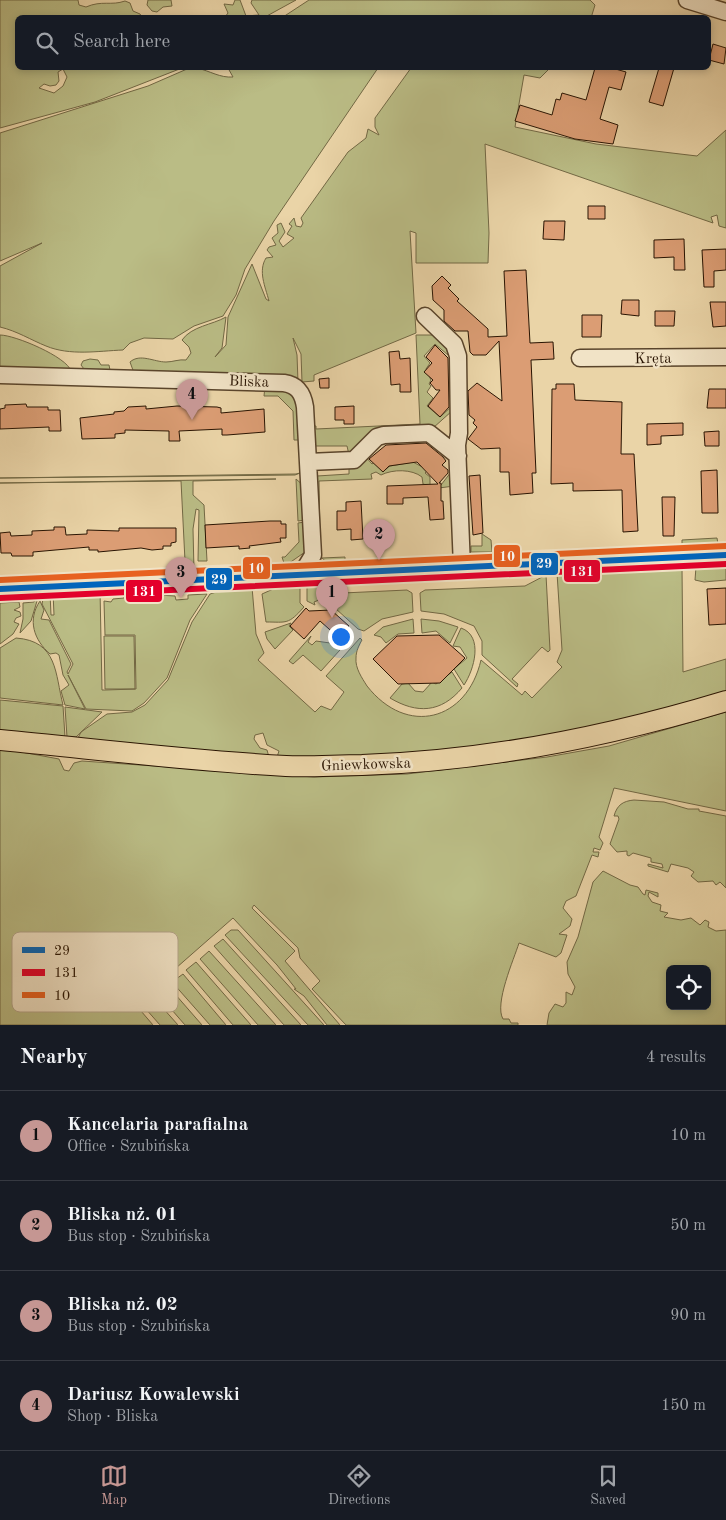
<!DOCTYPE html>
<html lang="en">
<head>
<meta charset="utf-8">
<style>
  body { margin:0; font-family:"Old Standard TT",serif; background:#242831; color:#f1f3f6 }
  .controls { position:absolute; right:15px; bottom:15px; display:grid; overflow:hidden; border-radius:8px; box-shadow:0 2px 8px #0003 }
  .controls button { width:45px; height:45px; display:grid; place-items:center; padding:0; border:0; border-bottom:1px solid #363941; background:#171b24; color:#f1f3f6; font:25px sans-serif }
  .you { position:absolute; left:340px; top:636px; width:18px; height:18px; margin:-12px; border:4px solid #fff; border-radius:50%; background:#1a73e8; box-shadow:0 0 0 8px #1a73e833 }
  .badge { display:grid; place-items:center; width:32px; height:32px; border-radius:50%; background:#c59692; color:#111; font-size:16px; font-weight:700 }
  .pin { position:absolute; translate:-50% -41px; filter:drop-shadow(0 1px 2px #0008) }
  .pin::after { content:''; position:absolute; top:26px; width:18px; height:15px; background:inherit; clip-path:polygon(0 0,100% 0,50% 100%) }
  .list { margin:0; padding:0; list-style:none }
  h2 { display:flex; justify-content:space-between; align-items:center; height:65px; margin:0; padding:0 20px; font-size:21px }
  h2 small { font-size:16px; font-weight:400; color:#9ea1a6 }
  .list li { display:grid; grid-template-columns:32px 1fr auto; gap:15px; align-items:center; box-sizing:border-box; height:90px; padding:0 20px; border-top:1px solid #363941 }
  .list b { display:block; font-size:19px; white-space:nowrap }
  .list p { margin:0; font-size:16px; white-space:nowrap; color:#9ea1a6 }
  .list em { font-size:16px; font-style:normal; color:#9ea1a6 }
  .icon { flex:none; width:28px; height:28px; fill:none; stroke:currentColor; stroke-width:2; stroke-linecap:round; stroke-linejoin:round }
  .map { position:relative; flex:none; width:726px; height:1025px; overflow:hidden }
  .search { position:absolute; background:#171b24; box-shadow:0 2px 8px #0003; left:15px; right:15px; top:15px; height:55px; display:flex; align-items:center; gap:12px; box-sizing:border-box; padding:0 18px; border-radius:8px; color:#9ea1a6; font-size:19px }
  .sheet { height:425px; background:#171b24 }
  nav { display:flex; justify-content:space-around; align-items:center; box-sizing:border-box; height:70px; border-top:1px solid #363941; background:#171b24; font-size:14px; color:#9ea1a6 }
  nav a { display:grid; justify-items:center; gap:2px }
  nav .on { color:#c59692 }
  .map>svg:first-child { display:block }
  .green { fill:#babc85; stroke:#726844; fill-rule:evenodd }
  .building { fill:#db9d74; stroke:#291402 }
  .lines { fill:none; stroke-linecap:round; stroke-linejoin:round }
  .minor-casing { stroke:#59442b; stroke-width:19 }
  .major-casing { stroke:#291402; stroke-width:22 }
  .minor { stroke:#f1e3c6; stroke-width:16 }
  .major { stroke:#ead4a7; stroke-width:20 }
  .bus-1-casing { stroke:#f1e3c6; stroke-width:10 }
  .bus-2-casing { stroke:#f1e3c6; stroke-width:10 }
  .bus-3-casing { stroke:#f1e3c6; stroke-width:10 }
  .bus-1 { stroke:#0065bd; stroke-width:6 }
  .bus-2 { stroke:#e4002b; stroke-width:6 }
  .bus-3 { stroke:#e86120; stroke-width:6 }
  .labels { text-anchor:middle; stroke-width:5; stroke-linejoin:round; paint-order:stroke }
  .street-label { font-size:15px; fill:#291402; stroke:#f1e3c6 }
  .key { fill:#f1e3c6; stroke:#b5a58b; stroke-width:1 }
  .key-label { font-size:14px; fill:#291402 }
  .line-badge { stroke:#f1e3c6; stroke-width:2 }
  .badge-label { font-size:14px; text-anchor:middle; font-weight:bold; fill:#fff }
</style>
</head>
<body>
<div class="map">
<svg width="726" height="1025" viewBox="0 0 726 1025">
  <rect width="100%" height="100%" fill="#ead4a7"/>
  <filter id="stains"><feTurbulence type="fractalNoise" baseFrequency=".004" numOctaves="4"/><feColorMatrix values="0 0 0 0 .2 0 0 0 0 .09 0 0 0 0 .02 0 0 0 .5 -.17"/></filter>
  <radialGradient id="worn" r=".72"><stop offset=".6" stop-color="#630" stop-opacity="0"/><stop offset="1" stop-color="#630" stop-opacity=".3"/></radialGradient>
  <path class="green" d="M0 0H78L79 5 86 7C102 0 111 6 125 1L130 3 133 11 140 14 142 17 18 18V68H182L95 102 0 128ZM63 69 67 77 63 86 54 93 39 88 44 84 50 86 56 85 59 81 58 72Z
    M148 0H171L172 6 163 7 157 12 152 11 147 5Z
    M235 0H240L246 16 259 15 251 3 252 0H296L265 17H225L228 13 224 4 233 5Z
    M309 0H590L595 5 591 18 283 17Z
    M197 68C210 71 220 78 233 77L228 68H378L274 221 245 269 236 295 223 316 194 326 173 339 144 338 130 343 123 350C98 351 70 356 46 346 31 340 17 331 0 327V266L42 243 0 261V133L148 86 187 69Z
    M411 68H550L540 78 524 75 515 127 596 144 697 156 726 130V228L719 226 717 215 711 217 713 223 485 144 489 233 488 263H416V233L410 231 416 333 314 375V381L302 382 301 354 293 338 297 355 298 382 134 373 130 362C140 353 154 362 166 362 173 362 179 359 186 360L191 353 189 347 182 340C192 326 212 325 226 317L222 348 215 357 226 345 228 317 252 264 266 299 269 301C265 286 258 271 266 258L273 257 267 250 269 247 276 245 272 238 278 233 277 225 281 223 285 232 279 241 283 247 294 238 287 234 292 226 289 224 294 218 296 226 301 227 303 223 301 218 348 152 366 138 368 129 379 135 375 127V118Z
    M0 335C15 335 67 357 71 371L0 370Z
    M416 335H434L446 345 448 355 435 344 424 356 430 363 426 369 431 380 429 384 431 386 427 392 433 398 427 406 440 417 452 406V411L433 428 376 431 349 455 347 446H312V426H316V429L420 424Z
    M90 359 98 360 101 365H109L110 370 107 373 84 369 81 365 83 361Z
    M265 386H279L298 396 300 440H294L293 411 278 396H264Z
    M365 456 372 464 375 462 385 470 390 466 413 462 428 470 425 473 430 477V485H441L451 472 454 486 439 488 423 484 422 477C412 469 393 469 381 475L376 472 371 474 372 479 319 481 320 542 317 476 349 474V466Z
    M300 473 295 475 0 478 296 474Z
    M276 479 193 481V495L204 505 207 561H198L199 510 196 509 193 529 194 571 180 572 183 568H180V562L185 561 181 481 0 483Z
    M296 479 304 486 305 520 298 521Z
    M305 522V552L285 566 282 557H285L299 542 298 523Z
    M482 534 491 540 492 552H471V546H482Z
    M717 538 718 544 682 545V540Z
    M345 557V566H331L322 558Z
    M726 566V580L704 582 695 580 696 567Z
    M682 568 683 672 726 659V693L683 706 538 740 382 756 277 757 279 751 267 745 263 733 255 735 254 739 260 748 267 750 269 757 78 738 81 732 107 714 132 712 145 705 168 680 192 622 210 594 226 589 252 587 256 634 264 653 258 660 315 712 321 706 331 710 344 692 326 676 360 638 362 640C359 645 356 651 356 658 355 668 362 678 367 686 407 737 467 721 481 660L522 695 525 691 532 698 562 667 557 662 562 650 557 573Z
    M546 575 550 650 548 652 542 647 512 679 518 684 517 687 482 655V641L474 626 444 614 421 611 420 593 425 590 525 586Z
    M331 584 337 589 328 604 322 599 321 593 318 595 319 600 314 602 315 605 307 601V585Z
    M280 586H300V603L304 607C288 625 287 622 266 622L262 594Z
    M100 590 102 690H105L136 689 135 635H105L104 601 111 602 113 599 124 598V593L175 596 176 600 188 599V595L207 594 190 620 167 678 144 703 132 711 86 709 68 675 85 709 65 705 61 691 69 685 63 675 59 655 56 653 50 654C34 640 27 620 40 601L44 610 41 619 49 620 71 664 67 672 68 674 73 664 42 604 43 599H48L50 593 51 615H54L53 592Z
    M407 590 412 593 413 612 382 619 364 631 358 629 335 608 343 593Z
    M35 599 37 601 31 621 20 633 23 619V603L34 602Z
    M19 602 20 607 14 610 20 612 21 616 16 618 14 622 19 624 13 634 0 644V603Z
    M413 619 414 633 398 634 386 643 381 637 374 635 383 627Z
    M421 619 439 621 458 627 450 643 436 631 422 633Z
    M291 623 289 626 293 630 275 649 267 639 265 632Z
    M461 628C484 636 474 670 464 685L454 669 467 658 460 647 453 646Z
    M333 634 338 638 343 634 349 640 321 671 303 655 293 664 289 661 311 636 308 642 312 645 316 641 330 643 334 639 332 636Z
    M104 636H134L135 689H105Z
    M16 638C58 641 55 674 63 705L0 698V648Z
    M452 672 462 688C441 713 417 714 390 698L402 684 408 683 415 691 423 692 432 682 436 684Z
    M0 700 63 706 65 737 0 731Z
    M65 707 102 712 76 737H67Z
    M726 712V811L614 788 599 837 603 843 600 850 594 848 593 852H599L598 857 592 855 576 896 566 901 563 908 572 919 570 926 559 934 567 935 561 953 556 957 519 943C514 959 494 1004 503 1019H509L511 1023H518V1025H346L312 989 320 981 300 958 298 948 254 905 252 908 295 951 285 961 340 1025H327L304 996 294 989H296L277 965 233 918 135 1004 153 1025H0V748L59 759 64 770 69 771 74 763 82 761 314 777 407 774 547 757 609 746Z
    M634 800 664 802 688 809H699V811L726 816V888L720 882 716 885 713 881 698 882 691 876 694 872 688 868 671 864 668 872 648 866V864L663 868 662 864 651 862V858L633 853 629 856 627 855V851L617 852 610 844 619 819 618 816H614C617 805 623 801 634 800Z
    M603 871 630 885 638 887 643 894 645 895 646 890 658 893V897L649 892 648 896 652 902 661 905 660 911 668 913 664 917 681 920 691 918 700 925 705 920 709 922 708 927 716 931 726 930V1025H547L549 1013 555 1004 563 1007 566 1003V992L572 995 575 987 568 974 567 962 578 937 593 882ZM670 969H707V1006H670Z
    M231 930H238L324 1025H308L225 935Z
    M223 939 301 1025H284L214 946Z
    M209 951 276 1025H258L200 959Z
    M196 962 251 1025H233L186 970Z
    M183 974 226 1025H210L172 982Z
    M168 986 202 1025H185L158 994Z
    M154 998 178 1025H160L145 1008 147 1004Z"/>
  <path class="building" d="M713 44 726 48 724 64 709 60Z
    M595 68H612L626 72 621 90 609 87 600 119 618 125 613 144 575 139 515 121 520 105 552 115 556 99 560 100 562 93 586 100Z
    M659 68H674L663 106 649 102Z
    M588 206H605V219H588Z
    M544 221H565L564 240 543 239Z
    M684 239 685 270H674V257L654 258V240Z
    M726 249V270L714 271V287H704L702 250Z
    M526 270 530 343 553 342 554 359 531 360 536 473H532L533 493 510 495 509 472H500V448L481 449 468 439 477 427 473 423 475 420 469 415 468 391 477 383 502 401 499 341 486 355H473L470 352 468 331H455L444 321V310L433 300 432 286 442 276 451 285 448 288 459 299 457 301 488 329V337L507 336 504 271Z
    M622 300H639V316L621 314Z
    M710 302H726V326L713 327Z
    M655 311H675L674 326H655Z
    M582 315H602L601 337H582Z
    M435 345 448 358 449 407 440 417 428 406 440 390H436L430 383 433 380 424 372 432 363 426 357Z
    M399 351 400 359 410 358 411 392H400V384L391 385 389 352Z
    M329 378V388H320L319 379Z
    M556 384H574L575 400 622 402 621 454H634L638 531 623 532 622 490 573 491V483L551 484 552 389H556Z
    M709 389H726V408H707Z
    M26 404 27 407H48V410H60L61 431H49V427L0 429V409L5 408V405Z
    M146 406V409L177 406 217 407 221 408V413L264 409 265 432 227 435H222V429L179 431 180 441H169V431L125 430V433L115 434V438L82 439 80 418 114 414V412L124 411 128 407Z
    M354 406V424H344V420H335V407Z
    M683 423V435L661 436V444L647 445V424Z
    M719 431V446H705L704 432Z
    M426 443 443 457 446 461 442 465 448 470V473L439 483H441V501H443L444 519 430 520 428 497 403 498V504H387V486L438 484 417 462 389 466 383 472 369 459 386 445Z
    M717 470 718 513H702L701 471Z
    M480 475 483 533 473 535 469 476Z
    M662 497H675L674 536H663Z
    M361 501 363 539 351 540V529L337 530V511H346V502Z
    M270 521H281V524H286V538H280L281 542 249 546 250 548 239 549V546L206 548 205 525Z
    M54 527H65L66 535 87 534V530L119 531V528H176V542L171 543V546H163V549L152 550 141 548 98 552V550H89V547L33 552V556H12L11 553H1L0 533 10 532 11 536 32 535V531L54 530Z
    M726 588V624L709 625 707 589Z
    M306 608 309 611 331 610 349 626 338 637 320 621 304 639 290 626Z
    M439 635 465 658 440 683 398 684 373 659 397 636Z"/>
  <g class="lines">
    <g class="minor-casing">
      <path id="minor" d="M687 0 726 12
        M425 316 454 344 458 356 459 433 457 445 462 567
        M580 358 726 357
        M0 375 284 383C298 385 303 394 305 407L313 555 301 575
        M308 462 354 460 377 437 384 435 429 433 458 456
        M0 589 726 555"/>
    </g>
    <g class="major-casing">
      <path id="major" d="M0 740C95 749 191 761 286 766 311 767 337 765 362 765 487 761 607 737 726 701"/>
    </g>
    <use href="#minor" class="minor"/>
    <use href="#major" class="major"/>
    <g class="bus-1-casing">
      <path id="bus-1" d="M0 589 726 555"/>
    </g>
    <g class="bus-2-casing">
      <path id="bus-2" d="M0 598 726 564"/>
    </g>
    <g class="bus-3-casing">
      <path id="bus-3" d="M0 580 726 546"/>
    </g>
    <use href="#bus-1" class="bus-1"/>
    <use href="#bus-2" class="bus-2"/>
    <use href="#bus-3" class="bus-3"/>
  </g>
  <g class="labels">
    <g class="street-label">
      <text transform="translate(653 358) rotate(-1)" y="5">Kręta</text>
      <text transform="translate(249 381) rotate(2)" y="5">Bliska</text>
      <text transform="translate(366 764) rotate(-2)" y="5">Gniewkowska</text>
    </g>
  </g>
  <rect x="12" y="932" width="166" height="80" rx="8" class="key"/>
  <rect x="22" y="947" width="23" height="6" fill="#0065bd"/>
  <rect x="22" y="969" width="23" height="7" fill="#e4002b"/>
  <rect x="22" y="992" width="23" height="6" fill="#e86120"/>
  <g class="key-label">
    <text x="54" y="955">29</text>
    <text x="54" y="977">131</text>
    <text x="54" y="1000">10</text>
  </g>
  <g class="line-badge">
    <rect x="493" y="544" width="28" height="24" rx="5" fill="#e86120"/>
    <rect x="530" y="552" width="29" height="24" rx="5" fill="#0065bd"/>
    <rect x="242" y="556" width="29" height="24" rx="5" fill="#e86120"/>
    <rect x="563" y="559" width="38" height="24" rx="5" fill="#e4002b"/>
    <rect x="205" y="567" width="28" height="24" rx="5" fill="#0065bd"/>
    <rect x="125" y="579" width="38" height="24" rx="5" fill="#e4002b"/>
  </g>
  <g class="badge-label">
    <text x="507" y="561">10</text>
    <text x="544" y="568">29</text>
    <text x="256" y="573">10</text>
    <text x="582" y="576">131</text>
    <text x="219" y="584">29</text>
    <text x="144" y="596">131</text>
  </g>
  <rect width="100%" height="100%" filter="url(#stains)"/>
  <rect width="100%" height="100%" fill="url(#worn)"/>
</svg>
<div class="controls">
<button><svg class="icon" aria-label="locate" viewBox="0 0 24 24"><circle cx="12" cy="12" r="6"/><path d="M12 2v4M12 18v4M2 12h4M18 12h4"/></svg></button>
</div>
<div class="you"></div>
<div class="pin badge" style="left:332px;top:618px">1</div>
<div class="pin badge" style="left:379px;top:560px">2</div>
<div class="pin badge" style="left:181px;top:598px">3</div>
<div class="pin badge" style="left:192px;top:420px">4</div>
<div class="search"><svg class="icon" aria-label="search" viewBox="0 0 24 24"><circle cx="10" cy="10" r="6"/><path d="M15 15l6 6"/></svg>Search here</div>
</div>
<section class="sheet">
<h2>Nearby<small>4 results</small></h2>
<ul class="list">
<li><span class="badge">1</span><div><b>Kancelaria parafialna</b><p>Office · Szubińska</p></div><em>10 m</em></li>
<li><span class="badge">2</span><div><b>Bliska nż. 01</b><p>Bus stop · Szubińska</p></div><em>50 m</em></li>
<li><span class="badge">3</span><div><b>Bliska nż. 02</b><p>Bus stop · Szubińska</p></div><em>90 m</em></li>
<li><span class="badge">4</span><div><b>Dariusz Kowalewski</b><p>Shop · Bliska</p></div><em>150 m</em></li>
</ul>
</section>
<nav>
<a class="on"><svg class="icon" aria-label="map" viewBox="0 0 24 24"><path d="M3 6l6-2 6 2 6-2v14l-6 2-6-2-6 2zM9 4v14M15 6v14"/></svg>Map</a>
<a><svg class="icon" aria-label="directions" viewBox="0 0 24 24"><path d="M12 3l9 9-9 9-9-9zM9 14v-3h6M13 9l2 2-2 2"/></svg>Directions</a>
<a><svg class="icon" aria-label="saved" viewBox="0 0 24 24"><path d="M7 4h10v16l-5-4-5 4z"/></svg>Saved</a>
</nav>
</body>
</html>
